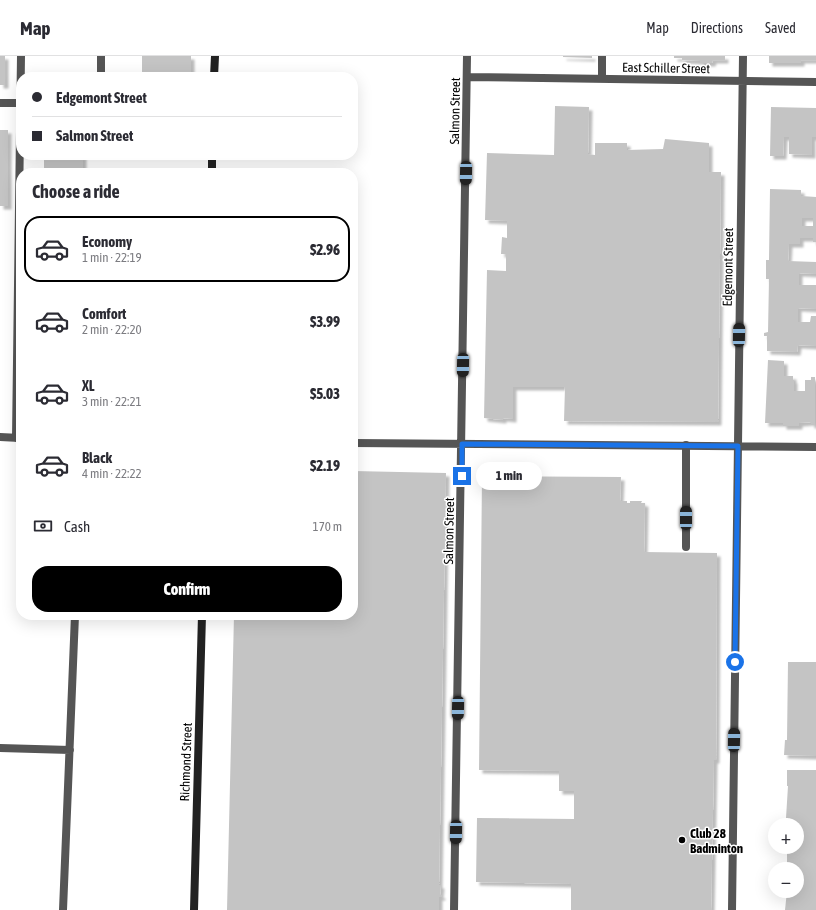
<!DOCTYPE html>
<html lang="en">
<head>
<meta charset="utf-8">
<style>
  body { margin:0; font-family:"Asap Condensed",sans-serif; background:#f2f2f3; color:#2b2b33; height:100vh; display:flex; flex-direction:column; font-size:15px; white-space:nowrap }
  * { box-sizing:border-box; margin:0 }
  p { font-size:13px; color:#7c7c81 }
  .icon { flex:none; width:22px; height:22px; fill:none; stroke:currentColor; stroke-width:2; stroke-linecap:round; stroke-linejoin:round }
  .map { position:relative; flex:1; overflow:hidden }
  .sheet { position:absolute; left:16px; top:112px; width:342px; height:452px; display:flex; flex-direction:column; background:#fff; border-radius:16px; box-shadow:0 4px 16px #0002 }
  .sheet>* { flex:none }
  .guide { position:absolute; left:16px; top:16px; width:342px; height:88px; border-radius:16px; box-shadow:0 4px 16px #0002; display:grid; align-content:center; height:88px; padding:0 16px; background:#fff }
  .buttons { position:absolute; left:768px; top:762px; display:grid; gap:8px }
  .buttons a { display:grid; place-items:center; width:36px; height:36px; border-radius:50%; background:#fff; box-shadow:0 4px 16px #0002; font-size:20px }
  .end { position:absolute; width:18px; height:18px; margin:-9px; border:5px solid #1a73e8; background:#fff; box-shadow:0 0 0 2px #fff }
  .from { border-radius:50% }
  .bubble { position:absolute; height:28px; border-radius:14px; background:#fff; box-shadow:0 4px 16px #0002; font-size:13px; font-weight:800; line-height:28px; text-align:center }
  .car { position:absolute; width:12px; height:24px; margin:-12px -6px; border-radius:5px; box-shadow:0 0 3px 1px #0007; background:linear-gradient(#222 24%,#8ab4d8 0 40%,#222 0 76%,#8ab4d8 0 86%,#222 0) }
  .guide b { display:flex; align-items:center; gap:14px; height:38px; font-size:15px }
  .guide b+b { border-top:1px solid #e1e1e2 }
  .guide i { width:10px; height:10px; background:#2b2b33 }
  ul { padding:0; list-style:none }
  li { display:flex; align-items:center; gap:12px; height:66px; margin:0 8px 6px; padding:0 8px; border:2px solid transparent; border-radius:16px }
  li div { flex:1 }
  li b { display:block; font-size:15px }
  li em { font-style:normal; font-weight:800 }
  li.active { border-color:#000 }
  li>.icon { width:36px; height:36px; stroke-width:1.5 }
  h2 { padding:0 16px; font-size:18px; line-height:48px }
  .pay { display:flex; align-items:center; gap:10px; height:44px; padding:0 16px; font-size:15px }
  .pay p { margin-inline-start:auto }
  .primary-button { display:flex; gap:8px; margin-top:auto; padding:8px 16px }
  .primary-button a { flex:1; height:46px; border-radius:16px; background:#000; color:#fff; font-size:16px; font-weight:800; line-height:46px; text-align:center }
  header { display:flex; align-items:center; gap:24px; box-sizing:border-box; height:56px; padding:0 20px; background:#fff; border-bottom:1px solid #e1e1e2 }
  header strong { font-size:19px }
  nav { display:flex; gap:22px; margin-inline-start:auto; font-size:14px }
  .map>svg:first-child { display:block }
</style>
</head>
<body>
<header>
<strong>Map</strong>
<nav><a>Map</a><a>Directions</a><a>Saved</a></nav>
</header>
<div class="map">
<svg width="816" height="854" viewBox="0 0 816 854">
  <defs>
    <filter id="shadow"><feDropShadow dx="3.5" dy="3.5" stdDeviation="1" flood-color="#0004"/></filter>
  </defs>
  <rect width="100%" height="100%" fill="#fff"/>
  <path fill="#c4c4c4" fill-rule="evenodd" filter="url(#shadow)" d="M0,0H5V29H0Z
    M142,0H191V21H142Z
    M563,0H592V2L563,1Z
    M674,0H725V4H713L712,7H700V5L682,4V2H674Z
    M769,0H816V4H801V7H769Z
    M555,50L589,51L588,98L595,99V87H627V94L663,93L665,83L709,87V116H721L718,366L564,365L565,331H513V363L503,362V364L484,362L487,214L506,215V198H501L502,181L507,182V165L485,164L487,97L554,99Z
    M771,51L816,52V81H812V99L789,98V81H784L783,100H770Z
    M0,74H8V150H0Z
    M44,99H83V117H44Z
    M770,133L801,134V140L816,141V186H813V182H800V188H789L788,205L816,206V218L799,217V229H816V253L798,252V266H810L811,260H816V290L798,289L797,296L767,295V280H764V277L768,276L769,223H766V204H769ZM802,162H813V170H802Z
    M768,304L784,305V320H793V324H794V335H805V324H811V321H815V369H811V366L799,367V370H783V367H765Z
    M353,415L446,417L439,829H441L440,839H442V841H439V854H227L234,559H353Z
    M482,420L621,421L620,445H627V447H630V445H642L641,447H645L644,496L717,497L716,704H714L711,854H571V828L476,826L477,762L574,763V735H559V715L479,714Z
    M788,606H816V700L784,699L785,684H787Z
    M787,714H816V854H785L787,835H797V813H786V809H787V793H786V791H797V769H788V762H786L788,730H787Z"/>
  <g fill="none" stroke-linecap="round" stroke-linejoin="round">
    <path stroke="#555" stroke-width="8" d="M101,21V0
      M686,389V491
      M0,692L70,694
      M63,854L75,559"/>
    <path stroke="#555" stroke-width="8" d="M467,21L816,26
      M602,23V0
      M0,47H21
      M0,381L20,382
      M16,382L21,0
      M353,387L816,391
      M454,854L467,0
      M732,854L743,0"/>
    <path stroke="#222" stroke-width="8" d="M214,21L215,0
      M212,117V99
      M194,854L202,559"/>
  </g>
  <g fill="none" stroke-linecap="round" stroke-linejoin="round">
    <path stroke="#1a73e8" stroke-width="5" d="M462,420V388L738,390L735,606"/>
  </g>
  <circle fill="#000" stroke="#fff" stroke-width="1.5" cx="682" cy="784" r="4"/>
  <g text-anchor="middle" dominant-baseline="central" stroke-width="3" stroke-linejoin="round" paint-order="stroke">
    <g font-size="13" fill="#000" stroke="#fff">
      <text transform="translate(666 12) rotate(1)">East Schiller Street</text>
      <text transform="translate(455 55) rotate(-89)">Salmon Street</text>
      <text transform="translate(728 211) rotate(-89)">Edgemont Street</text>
      <text transform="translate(449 475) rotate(-89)">Salmon Street</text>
      <text transform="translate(186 706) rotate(-88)">Richmond Street</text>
    </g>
    <g font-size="13" font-weight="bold" fill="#000" stroke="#fff" text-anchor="start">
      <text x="690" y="777">Club 28<tspan x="690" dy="15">Badminton</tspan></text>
    </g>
  </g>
</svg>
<div class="buttons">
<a>+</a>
<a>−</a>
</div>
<i class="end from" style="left:735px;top:606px"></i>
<i class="end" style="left:462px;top:420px"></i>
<div class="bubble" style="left:476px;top:406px;width:66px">1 min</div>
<i class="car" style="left:466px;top:117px;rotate:181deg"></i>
<i class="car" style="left:739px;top:279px;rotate:1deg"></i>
<i class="car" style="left:463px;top:309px;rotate:181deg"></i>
<i class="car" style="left:686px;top:462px;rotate:0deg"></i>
<i class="car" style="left:458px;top:652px;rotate:181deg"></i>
<i class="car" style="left:734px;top:684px;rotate:1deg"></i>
<i class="car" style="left:456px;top:776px;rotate:181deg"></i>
<div class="guide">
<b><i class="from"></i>Edgemont Street</b>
<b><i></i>Salmon Street</b>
</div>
<section class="sheet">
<h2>Choose a ride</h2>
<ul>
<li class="active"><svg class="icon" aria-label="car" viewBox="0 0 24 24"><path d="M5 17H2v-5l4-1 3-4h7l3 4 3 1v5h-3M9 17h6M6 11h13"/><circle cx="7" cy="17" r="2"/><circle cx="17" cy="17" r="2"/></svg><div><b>Economy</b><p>1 min · 22:19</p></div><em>$2.96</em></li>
<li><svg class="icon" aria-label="car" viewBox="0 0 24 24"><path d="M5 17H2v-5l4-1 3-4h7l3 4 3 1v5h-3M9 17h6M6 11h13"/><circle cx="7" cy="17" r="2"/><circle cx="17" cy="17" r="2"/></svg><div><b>Comfort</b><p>2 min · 22:20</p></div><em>$3.99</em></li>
<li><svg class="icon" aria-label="car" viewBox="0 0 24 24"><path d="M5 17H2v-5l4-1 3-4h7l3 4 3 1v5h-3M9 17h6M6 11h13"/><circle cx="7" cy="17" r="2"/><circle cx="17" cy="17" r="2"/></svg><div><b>XL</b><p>3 min · 22:21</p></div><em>$5.03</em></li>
<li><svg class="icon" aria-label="car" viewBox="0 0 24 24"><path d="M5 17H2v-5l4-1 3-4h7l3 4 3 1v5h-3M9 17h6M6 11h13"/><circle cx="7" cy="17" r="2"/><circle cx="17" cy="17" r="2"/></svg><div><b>Black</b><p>4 min · 22:22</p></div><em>$2.19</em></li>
</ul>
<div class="pay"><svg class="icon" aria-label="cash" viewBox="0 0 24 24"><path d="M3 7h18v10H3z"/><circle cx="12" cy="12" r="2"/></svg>Cash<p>170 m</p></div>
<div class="primary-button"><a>Confirm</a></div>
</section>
</div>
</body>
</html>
